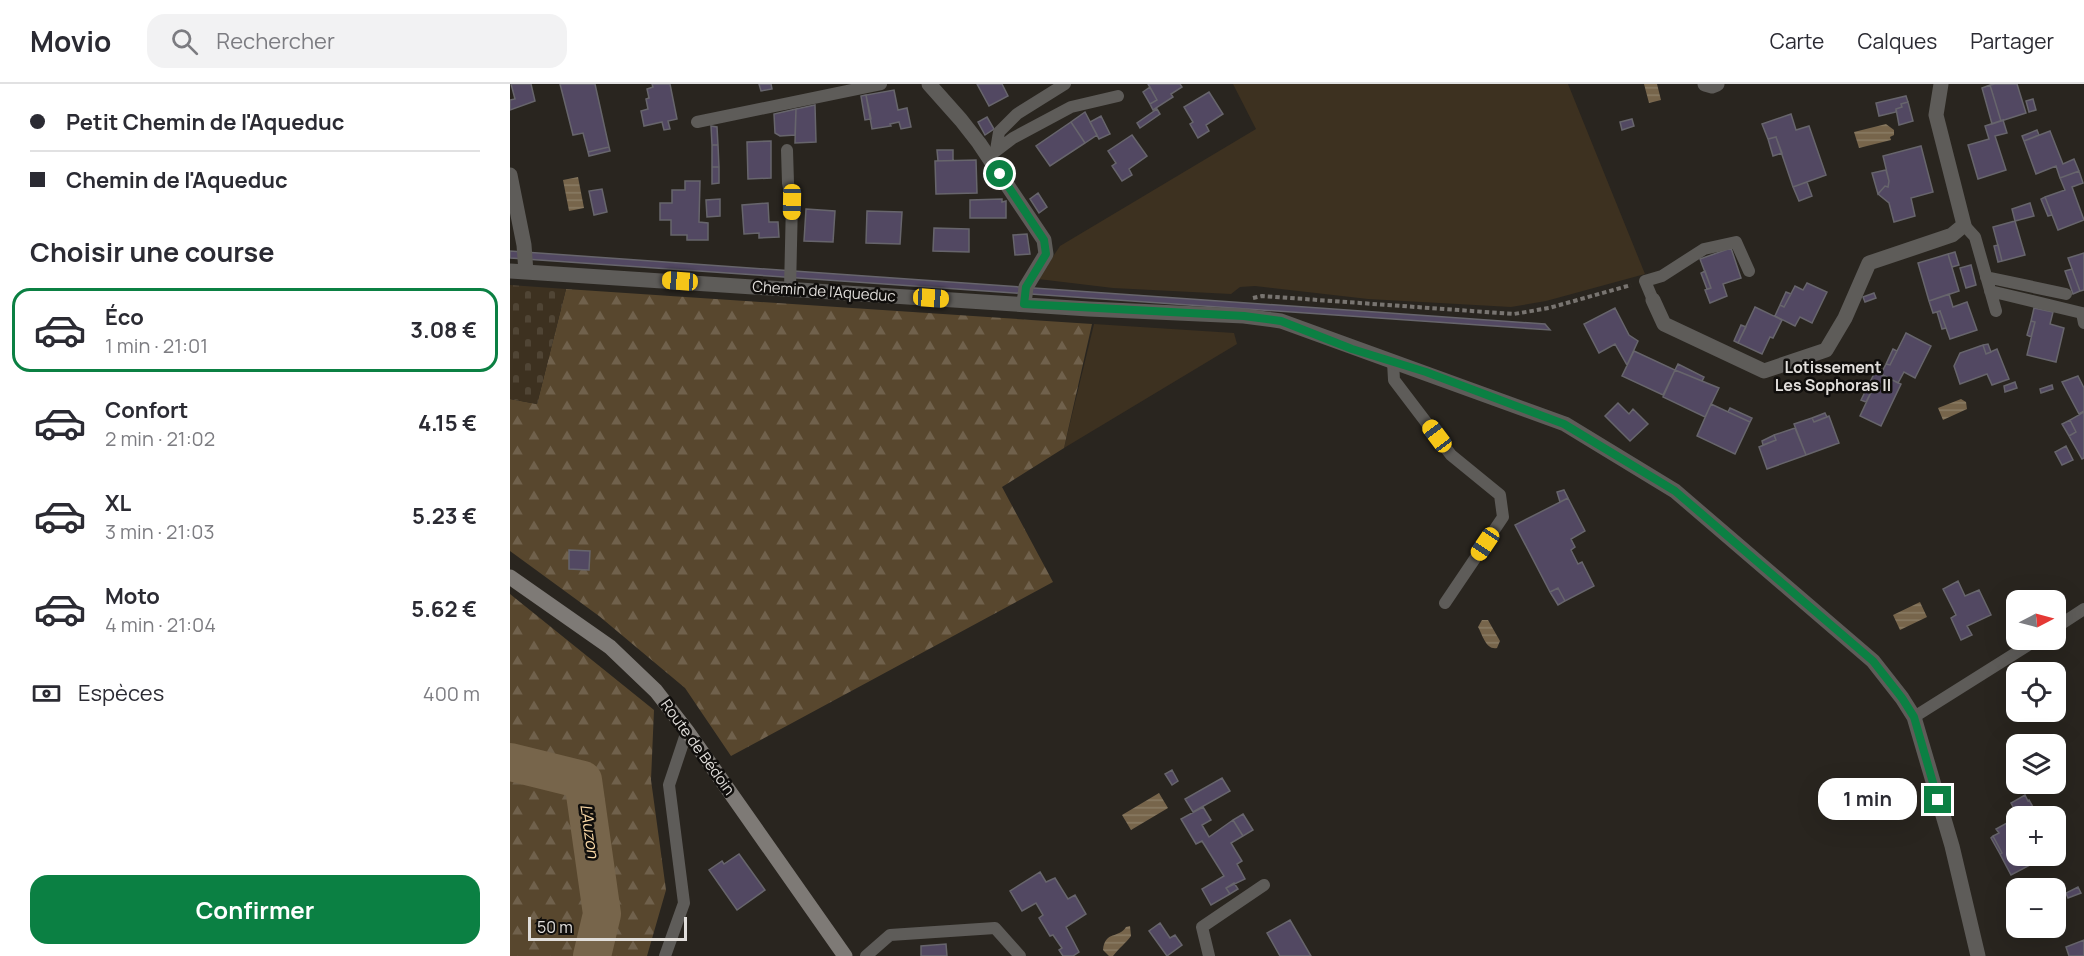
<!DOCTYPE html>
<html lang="fr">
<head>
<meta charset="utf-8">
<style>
  body { margin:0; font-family:Manrope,sans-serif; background:#f2f2f3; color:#2b2b33; height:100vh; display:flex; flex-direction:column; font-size:22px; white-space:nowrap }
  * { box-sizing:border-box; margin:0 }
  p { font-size:20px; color:#7c7c81 }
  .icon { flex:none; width:33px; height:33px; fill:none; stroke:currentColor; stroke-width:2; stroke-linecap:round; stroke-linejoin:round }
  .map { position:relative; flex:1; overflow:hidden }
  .panel { display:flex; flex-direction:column; background:#fff; width:510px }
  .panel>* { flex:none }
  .top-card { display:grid; align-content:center; height:132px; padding:0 30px; background:#fff }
  .needle { width:39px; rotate:84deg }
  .fabs { position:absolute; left:1496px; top:506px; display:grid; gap:12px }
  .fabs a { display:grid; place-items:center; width:60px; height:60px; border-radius:12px; background:#fff; box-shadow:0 6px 24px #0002; font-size:30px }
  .scale { position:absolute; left:18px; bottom:15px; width:159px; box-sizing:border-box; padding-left:6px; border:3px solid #e1dedb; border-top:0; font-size:16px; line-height:21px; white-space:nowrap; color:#e1dedb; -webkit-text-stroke:4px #100e0c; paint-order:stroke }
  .end { position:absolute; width:27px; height:27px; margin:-14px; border:8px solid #0b8043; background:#fff; box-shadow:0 0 0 3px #fff }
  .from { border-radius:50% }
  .bubble { position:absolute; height:42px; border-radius:18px; background:#fff; box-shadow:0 6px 24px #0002; font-size:20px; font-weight:700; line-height:42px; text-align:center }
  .car { position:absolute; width:18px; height:36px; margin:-18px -9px; border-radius:8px; box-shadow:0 0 4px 2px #0007; background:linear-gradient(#f5c518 24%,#345 0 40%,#f5c518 0 76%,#345 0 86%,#f5c518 0) }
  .top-card b { display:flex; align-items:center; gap:21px; height:57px; font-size:22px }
  .top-card b+b { border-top:2px solid #e1e1e2 }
  .top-card i { width:15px; height:15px; background:#2b2b33 }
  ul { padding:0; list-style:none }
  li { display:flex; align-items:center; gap:18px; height:84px; margin:0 12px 9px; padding:0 18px; border:3px solid transparent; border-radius:18px }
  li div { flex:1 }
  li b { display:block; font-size:22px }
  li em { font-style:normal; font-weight:700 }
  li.selected { border-color:#0b8043 }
  li>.icon { width:54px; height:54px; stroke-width:1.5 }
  h2 { padding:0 30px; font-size:27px; line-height:72px }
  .pay { display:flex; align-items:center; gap:15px; height:66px; padding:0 30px; font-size:22px }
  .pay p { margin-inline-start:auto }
  .cta { display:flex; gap:12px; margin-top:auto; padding:12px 30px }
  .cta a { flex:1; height:69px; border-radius:18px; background:#0b8043; color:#fff; font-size:24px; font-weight:700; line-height:69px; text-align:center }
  header { display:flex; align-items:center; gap:36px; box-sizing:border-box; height:84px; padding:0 30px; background:#fff; border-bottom:2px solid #e1e1e2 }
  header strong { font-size:28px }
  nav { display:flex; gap:33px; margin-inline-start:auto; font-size:21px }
  .search { width:420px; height:54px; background:#f2f2f3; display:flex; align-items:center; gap:15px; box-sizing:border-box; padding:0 21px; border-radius:18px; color:#7c7c81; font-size:22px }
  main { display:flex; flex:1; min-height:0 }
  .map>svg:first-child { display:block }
</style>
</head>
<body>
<header>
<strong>Movio</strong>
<div class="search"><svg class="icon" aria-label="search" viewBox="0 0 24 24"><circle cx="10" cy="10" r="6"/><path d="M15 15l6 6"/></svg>Rechercher</div>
<nav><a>Carte</a><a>Calques</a><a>Partager</a></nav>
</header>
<main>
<section class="panel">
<div class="top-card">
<b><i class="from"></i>Petit Chemin de l'Aqueduc</b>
<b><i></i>Chemin de l'Aqueduc</b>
</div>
<h2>Choisir une course</h2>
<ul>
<li class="selected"><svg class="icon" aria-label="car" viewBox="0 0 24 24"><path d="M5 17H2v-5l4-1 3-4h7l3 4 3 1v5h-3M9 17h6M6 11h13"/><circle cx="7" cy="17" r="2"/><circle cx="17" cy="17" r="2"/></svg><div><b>Éco</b><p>1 min · 21:01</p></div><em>3.08 €</em></li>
<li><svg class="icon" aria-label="car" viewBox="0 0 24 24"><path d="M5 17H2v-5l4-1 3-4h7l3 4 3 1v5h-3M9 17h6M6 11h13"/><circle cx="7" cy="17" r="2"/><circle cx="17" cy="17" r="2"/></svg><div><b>Confort</b><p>2 min · 21:02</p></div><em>4.15 €</em></li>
<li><svg class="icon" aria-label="car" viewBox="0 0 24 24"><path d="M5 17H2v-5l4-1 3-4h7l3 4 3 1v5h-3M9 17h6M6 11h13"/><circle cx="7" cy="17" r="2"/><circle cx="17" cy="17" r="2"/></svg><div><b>XL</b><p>3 min · 21:03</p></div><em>5.23 €</em></li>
<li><svg class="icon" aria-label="car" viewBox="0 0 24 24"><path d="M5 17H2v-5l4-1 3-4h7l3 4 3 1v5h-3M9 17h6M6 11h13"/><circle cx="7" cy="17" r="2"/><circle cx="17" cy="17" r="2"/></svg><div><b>Moto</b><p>4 min · 21:04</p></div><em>5.62 €</em></li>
</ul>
<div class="pay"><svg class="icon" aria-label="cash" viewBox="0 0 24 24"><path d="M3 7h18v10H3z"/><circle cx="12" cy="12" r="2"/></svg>Espèces<p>400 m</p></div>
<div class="cta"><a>Confirmer</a></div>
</section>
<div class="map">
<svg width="1574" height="872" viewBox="0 0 1574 872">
  <defs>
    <pattern id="forest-firs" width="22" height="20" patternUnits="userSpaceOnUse" patternTransform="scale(1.5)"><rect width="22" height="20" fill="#58472e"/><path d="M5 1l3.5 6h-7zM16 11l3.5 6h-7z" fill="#70614c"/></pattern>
    <pattern id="cemetery-stones" width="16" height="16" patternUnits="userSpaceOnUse" patternTransform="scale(1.5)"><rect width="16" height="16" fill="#3d3120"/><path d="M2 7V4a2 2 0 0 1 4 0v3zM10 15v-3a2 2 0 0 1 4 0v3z" fill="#504535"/></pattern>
    <pattern id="water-rules" width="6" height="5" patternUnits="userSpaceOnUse" patternTransform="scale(1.5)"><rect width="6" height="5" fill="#77654b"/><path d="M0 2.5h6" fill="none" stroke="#8a7b64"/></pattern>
  </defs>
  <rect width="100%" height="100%" fill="#29251f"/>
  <path fill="#3d3120" d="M723,0H1058L1135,190L1036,217L1001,223L858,215L745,202L730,203L721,210L603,204L528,195L550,162L746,45Z
    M584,240L724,249L727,260L554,364Z"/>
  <path fill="url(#forest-firs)" d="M56,205L582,240L554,364L492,403L543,498L221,672L175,604L89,532L0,467V315L27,320Z
    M0,510L144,626L141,696L156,806L137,872H0Z"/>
  <path fill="url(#cemetery-stones)" d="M0,201L56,205L27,320L0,315Z"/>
  <path fill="url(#water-rules)" d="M1134,0H1147L1151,16L1139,19Z
    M1376,40L1384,46V51L1380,53L1381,56L1349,64L1344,48Z
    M68,93L74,124L59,127L53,96Z
    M1451,315L1456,318L1457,325L1433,336L1428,324Z
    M1410,518L1417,533L1390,546L1383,531Z
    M972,536H978L990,557L987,564C976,566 973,552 968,543Z
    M649,709L658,724L621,746L612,731Z
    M620,842L621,852C616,859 609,864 603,872H599L593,866C595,846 609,855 616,843Z"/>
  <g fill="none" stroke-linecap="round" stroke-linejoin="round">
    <path stroke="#77654b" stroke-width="38" d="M0,678L73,696L92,830L82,872"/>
  </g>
  <path fill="#524862" stroke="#67656c" stroke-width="1.5" d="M1,0H21L25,17L0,26V16L5,15Z
    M50,0H85L99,63L78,68L73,49L63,51Z
    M142,0H160L167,35L158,37L160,45L154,46L152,38L134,42L131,27L138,25L136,15L139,14L137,5L143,3Z
    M249,0H261L262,5L251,7Z
    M467,0H492L498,12L479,22Z
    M638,0H670L672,3L661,10L663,13L643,26L640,20L647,16Z
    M1485,0H1507L1516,29L1491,37L1480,1Z
    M1480,1L1491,37L1482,40L1472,4Z
    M640,3L647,16L640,20L633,8Z
    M384,6L388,26L397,24L401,43L391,45L389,38L380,40L381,42L362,45L356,11Z
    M699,8L713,30L696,41L699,47L688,54L680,40L683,38L674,23Z
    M356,11L361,35L355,36L351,12Z
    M1396,12L1398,18L1391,20L1392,23L1386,25V28L1369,32L1366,19Z
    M1523,15L1526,26L1519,28L1516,17Z
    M1398,18L1403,37L1389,41L1386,25L1392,23L1391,20Z
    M305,21L306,58L285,59L286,25Z
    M286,25L285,51L270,52L265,49L264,30Z
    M647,25L650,30L630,44L627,39Z
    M575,28L587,51L575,59L561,38Z
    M1281,30L1286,46L1299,42L1316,91L1283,103L1266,53L1258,55L1252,40Z
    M591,32L600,50L589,55L580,38Z
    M477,33L484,45L475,51L468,38Z
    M1122,35L1124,42L1112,46L1110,38Z
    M1493,36L1497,49L1485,52L1496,86L1468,95L1458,61L1479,55L1475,42Z
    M561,38L575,59L540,82L526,62Z
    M201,42L207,43L208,61H202Z
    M1527,46L1529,51L1514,57L1512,52Z
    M1540,47L1553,80L1564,75L1569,87L1550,94L1546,82L1526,90L1514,57Z
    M622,51L637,72L619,85L622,91L612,97L602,82L606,79L598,67Z
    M1266,53L1272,69L1263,72L1258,55Z
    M261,57V94L238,95L237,58Z
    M202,61H208L209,83H202Z
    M1411,62L1423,108L1401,114L1405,132L1384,138L1379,119L1368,110L1375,102L1378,103L1379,97L1373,72Z
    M99,63L100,67L79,72L78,68Z
    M427,66H443V77H428Z
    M466,76L467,109L426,110L425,77Z
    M202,83H209V99L202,100Z
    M1376,86L1379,97L1378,103L1375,102L1368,110L1362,89Z
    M1569,87L1573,99L1562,103L1574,136L1548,146L1535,113L1555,106L1550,94Z
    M175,97H190L189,138L198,139V156H177V151H161V136H150V119H162V106H175Z
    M1297,98L1302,112L1289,117L1283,103Z
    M92,105L97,128L84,131L79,107Z
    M528,109L537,123L529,129L520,115Z
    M1535,113L1542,131L1538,132L1531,115Z
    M210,115V132L197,133L196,116Z
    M492,115V118L496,117V134H460V116Z
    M258,119L259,138H268L269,153L249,154V149L234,150L232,121Z
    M1520,119L1524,132L1505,137L1502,125Z
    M296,125L325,127L323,158L294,157Z
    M357,127L392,128L390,160L356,159Z
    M1505,137L1515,171L1492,177L1483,143Z
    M424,144L459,145V168L423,167Z
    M517,150L520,170L505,171L503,151Z
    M1488,161L1492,177L1488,178L1484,162Z
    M1221,164L1231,194L1213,200L1217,212L1200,219L1195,206L1201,204L1190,175Z
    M0,167L1035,240L1040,246L0,174Z
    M1445,168L1449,181L1442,183L1438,170Z
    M1574,169V206L1570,207L1558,174Z
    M1438,170L1449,207L1419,217L1408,179Z
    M1461,181L1466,201L1456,204L1450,184Z
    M1562,185L1570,207L1563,210L1555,187Z
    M1195,187L1201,204L1197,205L1191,189Z
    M1297,199L1317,208L1302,239L1290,233L1285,242L1265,232L1270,221L1274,223L1285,202L1293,206Z
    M1276,208L1281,210L1274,223L1270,221Z
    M1364,209L1366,214L1355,218L1353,213Z
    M1439,210L1443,223L1457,218L1467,246L1440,255L1430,227L1423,229L1419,217Z
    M1245,223L1272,236L1263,254L1260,253L1252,270L1228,259Z
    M1105,224L1119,251L1128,257L1117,281L1105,260L1089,269L1074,240Z
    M1524,224L1543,228L1540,240L1554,244L1546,278L1517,271L1525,238L1521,237Z
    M1430,227L1436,244L1432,245L1427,228Z
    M1521,237L1525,238L1521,253L1517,251Z
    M1231,241L1236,243L1228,259L1224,257Z
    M1396,249L1421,262L1405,294L1394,288L1388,299L1371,290L1376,280L1380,281Z
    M1478,260L1481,268L1476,270L1473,261Z
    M1473,261L1476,270L1487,265L1499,295L1482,301L1477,290L1450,300L1444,282L1450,269Z
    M1383,265L1387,267L1380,281L1376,280Z
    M1124,267L1165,286L1153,311L1112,292Z
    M1168,280L1194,293L1192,297L1165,286Z
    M1165,286L1209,304L1195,333L1153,313Z
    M1365,288L1391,300L1371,342L1350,332L1364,302L1359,300Z
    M1568,292L1574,304V327L1569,330L1552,298Z
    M1505,298L1507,304L1495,308L1494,302Z
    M1359,300L1364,302L1356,318L1351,316Z
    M1542,301L1543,305L1531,309L1530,305Z
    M1108,319L1119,330L1123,325L1138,340L1120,357L1095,332Z
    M1201,320L1240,338L1225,370L1187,352Z
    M1220,324L1242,334L1240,338L1218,328Z
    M1574,328V374L1572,375L1559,352L1566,348L1560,336Z
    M1315,329L1317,333L1304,338L1302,334Z
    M1319,332L1329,359L1296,371L1284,340L1302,334L1304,338Z
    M1560,336L1566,348L1559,352L1552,340Z
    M1285,344L1296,371L1257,385L1249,363L1266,356L1264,351Z
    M1264,351L1266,356L1253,361L1252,357Z
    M1556,362L1563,376L1552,381L1545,368Z
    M1054,406L1058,414L1050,418L1047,408Z
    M1058,414L1075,447L1061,455L1065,463L1061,466L1068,480L1072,478L1084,502L1055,517L1048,504L1040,508L1005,441Z
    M59,466L80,467L79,486L59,485Z
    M1448,497L1455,512L1469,506L1481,531L1457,542L1462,551L1451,556L1441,534L1446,531L1433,505Z
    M1048,504L1055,517L1048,521L1040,508Z
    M662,686L668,697L662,701L655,690Z
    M712,694L720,707L683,728L675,715Z
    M1515,711L1518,717L1519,716L1528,732H1508L1501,719Z
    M693,723L701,736L692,741L699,753L723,736L733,752L721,759L732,777L727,780L735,795L716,804L720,810L701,821L692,805L714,792L692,757L686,760L671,735Z
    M733,730L743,746L733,752L723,736Z
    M1506,734V771H1519L1524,779L1501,791L1490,770L1492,769L1483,752L1489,749L1486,745Z
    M1483,752L1492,769L1490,770L1481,754Z
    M229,770L255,806L227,826L199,786L212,777L214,780Z
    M530,788L536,798L545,794L558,815L565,811L576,830L556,843L569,868L563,872H553L549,866L552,864L543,851L540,852L529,834L533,831L526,819L512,827L500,807Z
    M724,799L728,805L720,810L716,804Z
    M1568,803L1571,809L1558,814L1556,809Z
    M780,836L801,872H770L757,849Z
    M650,839L660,854L665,851L672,861L657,872L639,847Z
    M1574,856V872H1559L1556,863Z
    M436,860L437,872H411V862Z"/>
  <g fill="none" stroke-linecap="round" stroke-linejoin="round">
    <path stroke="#787470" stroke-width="4" stroke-dasharray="4.5 3" stroke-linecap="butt" d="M743,214L752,212L1004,230L1039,224L1121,201"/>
    <path stroke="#5e5c59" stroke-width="12" d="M187,38L371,0
      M277,66L278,99L282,118L280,205
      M486,66L489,48L507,30L555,0
      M478,73L503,54L561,23L608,12
      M1454,141L1465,153L1486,227
      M1476,193L1556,210
      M1480,207L1572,229L1574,239
      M1143,216L1135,197L1152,192L1194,165L1226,158L1239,187
      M883,278L884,296L941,371L990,411L993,433L935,519
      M1545,544L1574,525
      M1404,633L1528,555
      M155,872L174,819L159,701L177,647
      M356,872L380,851L485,844L510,872
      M699,872L692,843L754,801"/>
    <path stroke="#5e5c59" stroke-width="15" d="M419,0L451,36L469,59L534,156L536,170L516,203L514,220
      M1195,0L1202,2L1207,0
      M0,91L14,161L16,188
      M0,187L579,225L734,232L771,237L1055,340L1165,407L1363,577L1392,614L1404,633L1442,762L1468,872
      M1143,216L1154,240L1254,287L1316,266L1335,234L1359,179L1442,151L1454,141L1426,31L1431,0"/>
    <path stroke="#7e7a76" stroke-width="15" d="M0,493L100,563L146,607L177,647L335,872"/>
  </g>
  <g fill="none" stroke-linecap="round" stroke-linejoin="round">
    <path stroke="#0b8043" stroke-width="8" d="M490,90L534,156L536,170L516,203L514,220L734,232L771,237L842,265L916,288L1054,340L1165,407L1363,577L1392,614L1404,633L1428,716"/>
  </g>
  <g text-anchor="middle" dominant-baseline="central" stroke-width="5" stroke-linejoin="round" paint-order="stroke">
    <g font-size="15" fill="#e1dedb" stroke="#100e0c">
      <text transform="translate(314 207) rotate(4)">Chemin de l'Aqueduc</text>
      <text transform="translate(188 663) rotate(54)">Route de Bédoin</text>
    </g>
    <g font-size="16" font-weight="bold" fill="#e1dedb" stroke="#100e0c">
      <text x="1323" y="283">Lotissement<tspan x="1323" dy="18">Les Sophoras II</tspan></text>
    </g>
    <g font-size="16" font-style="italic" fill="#fad8a6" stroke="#100e0c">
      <text transform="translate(80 747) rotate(82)">L'Auzon</text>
    </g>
  </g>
</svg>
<div class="fabs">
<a><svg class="needle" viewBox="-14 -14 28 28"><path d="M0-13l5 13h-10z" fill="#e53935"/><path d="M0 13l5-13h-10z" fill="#7c7c81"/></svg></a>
<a><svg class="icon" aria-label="locate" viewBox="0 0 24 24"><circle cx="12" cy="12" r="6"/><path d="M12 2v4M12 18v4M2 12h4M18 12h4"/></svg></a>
<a><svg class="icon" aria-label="layers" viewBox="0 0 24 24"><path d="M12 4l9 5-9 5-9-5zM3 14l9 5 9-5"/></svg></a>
<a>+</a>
<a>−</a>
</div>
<div class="scale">50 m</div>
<i class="end from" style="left:490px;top:90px"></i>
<i class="end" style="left:1428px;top:716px"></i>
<div class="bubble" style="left:1308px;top:694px;width:99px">1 min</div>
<i class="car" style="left:282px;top:118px;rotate:181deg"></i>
<i class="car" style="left:170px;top:197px;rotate:274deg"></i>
<i class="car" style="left:421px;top:214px;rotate:94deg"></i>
<i class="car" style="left:927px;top:352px;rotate:323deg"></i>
<i class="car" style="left:975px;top:460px;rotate:214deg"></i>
</div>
</main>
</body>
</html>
